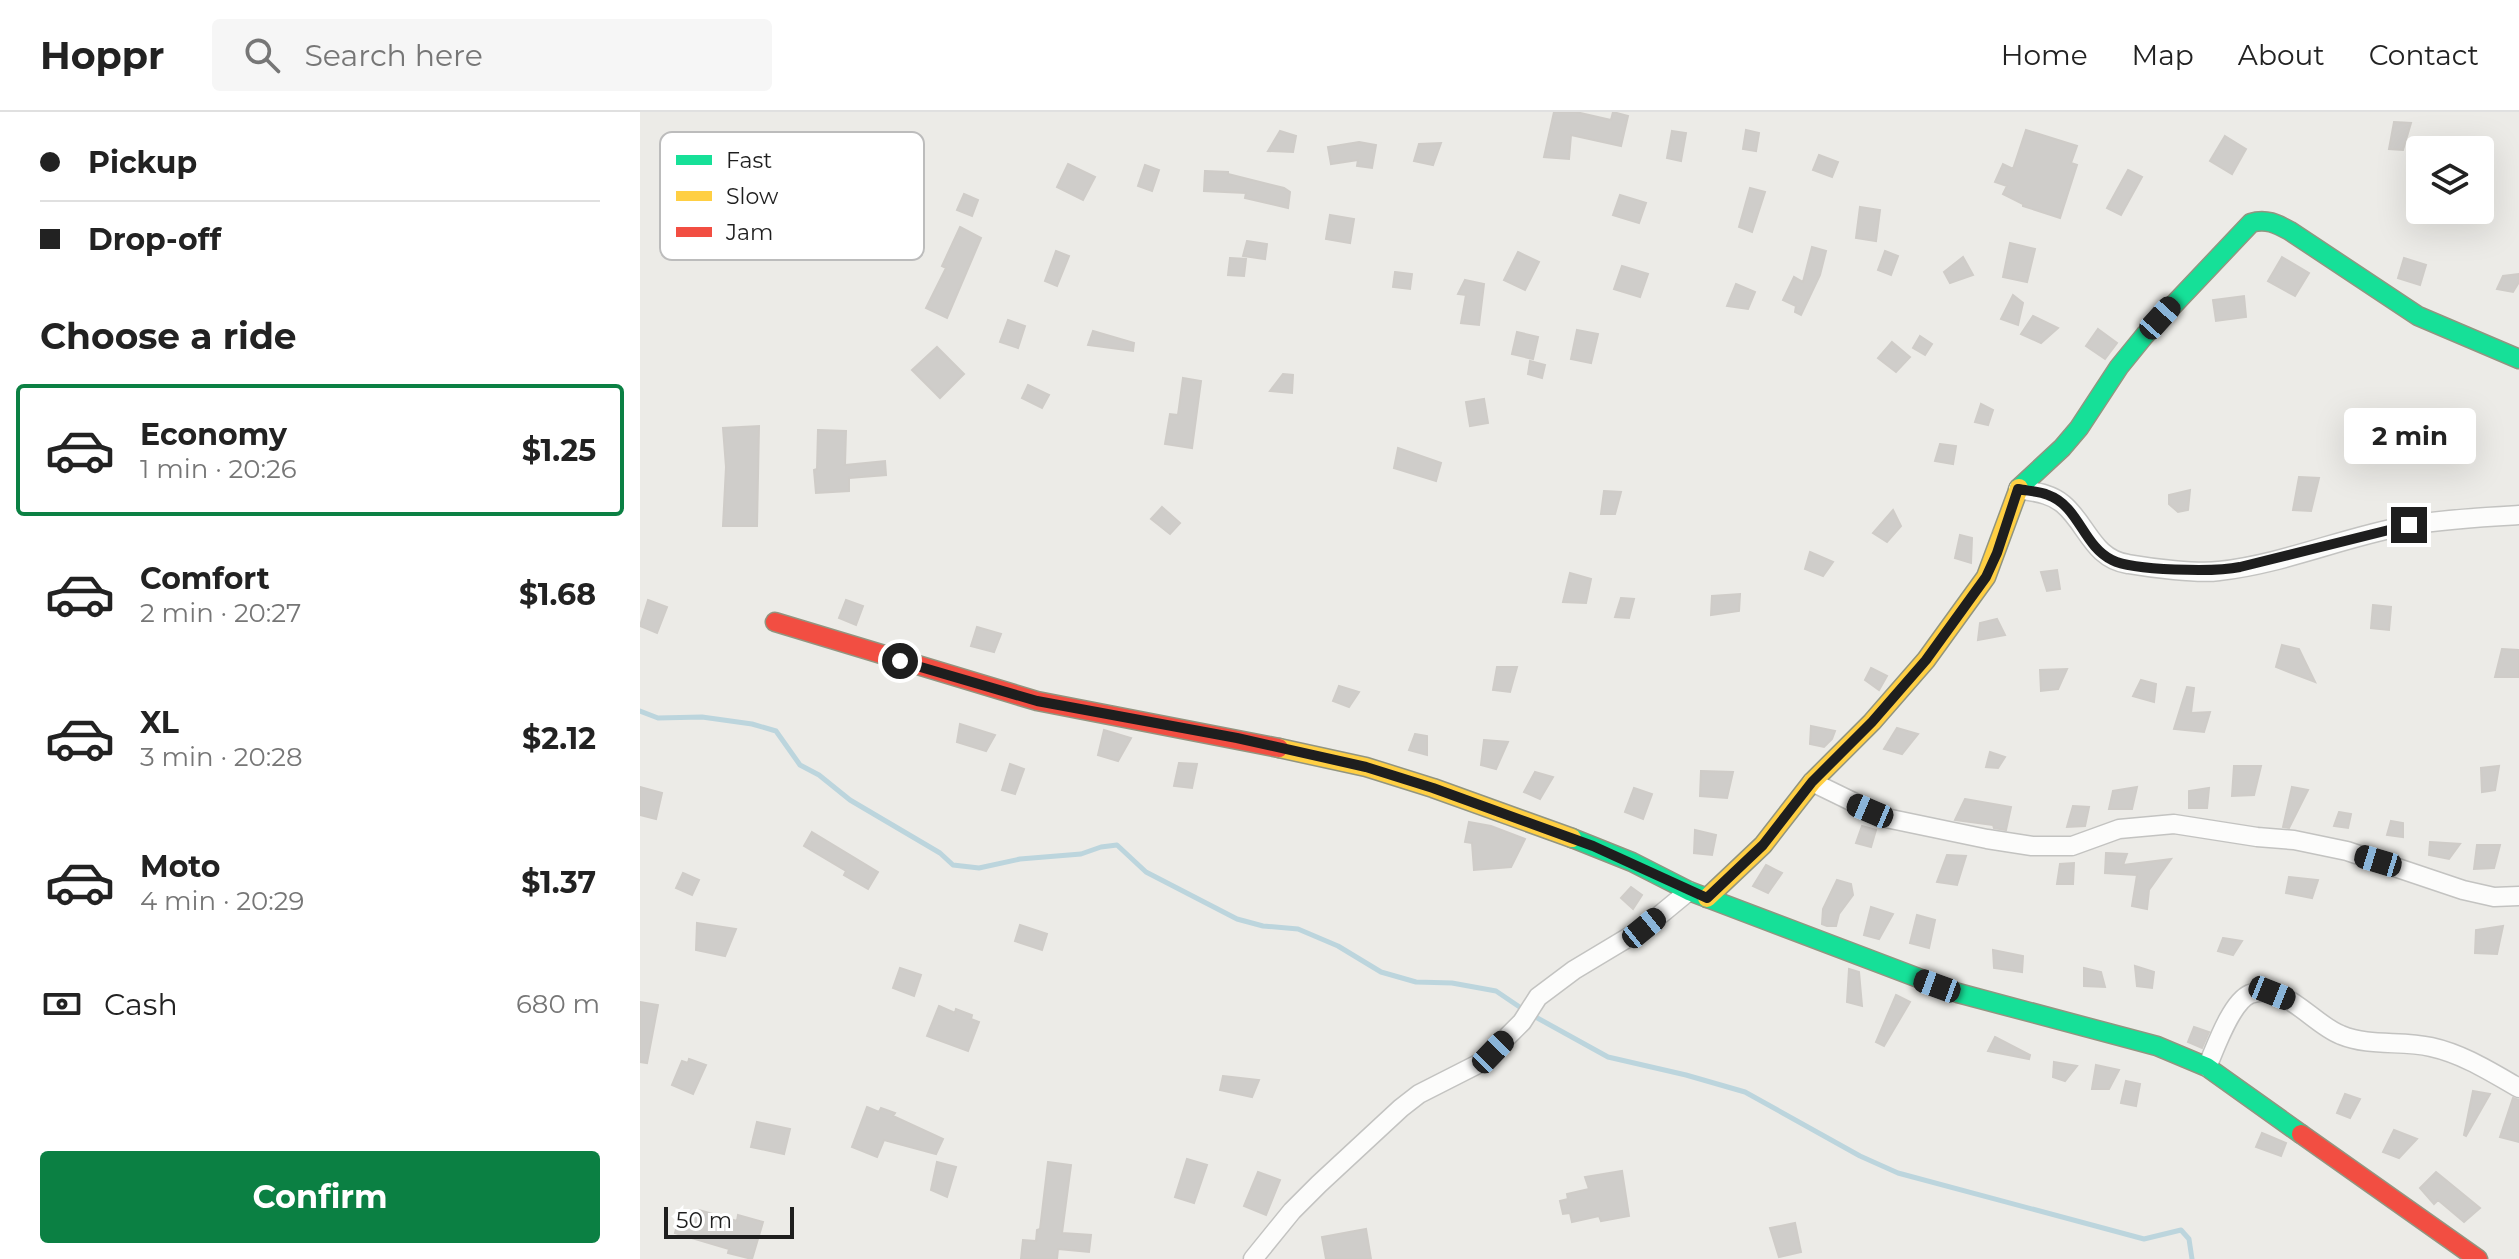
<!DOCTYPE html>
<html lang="en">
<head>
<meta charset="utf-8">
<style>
  body { margin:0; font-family:Montserrat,sans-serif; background:#f6f6f6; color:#222; height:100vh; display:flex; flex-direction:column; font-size:30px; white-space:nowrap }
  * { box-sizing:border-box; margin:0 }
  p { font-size:26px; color:#767676 }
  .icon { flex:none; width:44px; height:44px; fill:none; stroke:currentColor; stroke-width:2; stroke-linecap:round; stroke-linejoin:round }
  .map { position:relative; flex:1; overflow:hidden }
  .sheet { display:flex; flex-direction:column; background:#fff; width:640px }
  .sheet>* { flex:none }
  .guide { display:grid; align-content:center; height:176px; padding:0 40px; background:#fff }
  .fabs { position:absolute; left:1766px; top:24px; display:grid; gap:16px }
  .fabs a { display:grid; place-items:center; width:88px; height:88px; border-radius:8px; background:#fff; box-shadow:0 8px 32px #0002; font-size:40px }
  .scale { position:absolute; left:24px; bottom:20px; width:130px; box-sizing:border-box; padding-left:8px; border:4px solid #1e1e1e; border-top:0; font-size:22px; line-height:28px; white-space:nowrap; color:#1e1e1e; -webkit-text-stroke:6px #fff; paint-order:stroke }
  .end { position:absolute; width:36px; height:36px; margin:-18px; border:10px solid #1e1e1e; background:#fff; box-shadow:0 0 0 4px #fff }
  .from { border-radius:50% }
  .bubble { position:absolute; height:56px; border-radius:8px; background:#fff; box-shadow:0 8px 32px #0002; font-size:26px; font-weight:700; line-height:56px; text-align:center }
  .car { position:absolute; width:24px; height:48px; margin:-24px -12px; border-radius:10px; box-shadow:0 0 6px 2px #0007; background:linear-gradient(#222 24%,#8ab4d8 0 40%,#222 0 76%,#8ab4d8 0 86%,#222 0) }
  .guide b { display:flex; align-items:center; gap:28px; height:76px; font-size:30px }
  .guide b+b { border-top:2px solid #e0e0e0 }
  .guide i { width:20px; height:20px; background:#222 }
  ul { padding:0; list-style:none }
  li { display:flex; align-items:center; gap:24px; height:132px; margin:0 16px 12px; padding:0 24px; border:4px solid transparent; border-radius:8px }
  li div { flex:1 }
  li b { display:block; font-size:30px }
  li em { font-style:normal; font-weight:700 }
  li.active { border-color:#0b8043 }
  li>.icon { width:72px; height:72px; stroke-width:1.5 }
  h2 { padding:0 40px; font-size:36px; line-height:96px }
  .pay { display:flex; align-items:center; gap:20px; height:88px; padding:0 40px; font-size:30px }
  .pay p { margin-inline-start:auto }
  .primary-button { display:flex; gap:16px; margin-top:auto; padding:16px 40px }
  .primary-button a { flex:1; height:92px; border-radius:8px; background:#0b8043; color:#fff; font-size:32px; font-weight:700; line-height:92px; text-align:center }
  header { display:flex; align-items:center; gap:48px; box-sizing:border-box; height:112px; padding:0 40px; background:#fff; border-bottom:2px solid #e0e0e0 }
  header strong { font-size:38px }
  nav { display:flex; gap:44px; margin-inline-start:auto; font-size:28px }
  .search { width:560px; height:72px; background:#f6f6f6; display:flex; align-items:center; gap:20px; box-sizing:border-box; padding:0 28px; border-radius:8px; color:#767676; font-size:30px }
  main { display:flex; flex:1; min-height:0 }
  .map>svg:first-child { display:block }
</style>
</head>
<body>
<header>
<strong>Hoppr</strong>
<div class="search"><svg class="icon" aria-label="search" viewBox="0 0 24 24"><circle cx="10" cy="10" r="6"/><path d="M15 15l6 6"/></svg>Search here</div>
<nav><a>Home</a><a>Map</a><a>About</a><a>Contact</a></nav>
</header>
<main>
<section class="sheet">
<div class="guide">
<b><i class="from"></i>Pickup</b>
<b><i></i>Drop-off</b>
</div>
<h2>Choose a ride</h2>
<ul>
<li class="active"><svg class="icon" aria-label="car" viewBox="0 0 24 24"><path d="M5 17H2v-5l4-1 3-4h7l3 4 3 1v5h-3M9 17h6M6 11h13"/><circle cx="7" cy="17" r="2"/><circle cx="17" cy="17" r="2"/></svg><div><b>Economy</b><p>1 min · 20:26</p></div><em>$1.25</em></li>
<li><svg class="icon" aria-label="car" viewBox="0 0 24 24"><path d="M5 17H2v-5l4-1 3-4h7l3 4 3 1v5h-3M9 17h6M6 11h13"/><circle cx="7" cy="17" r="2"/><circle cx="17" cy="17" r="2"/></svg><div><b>Comfort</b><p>2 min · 20:27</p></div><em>$1.68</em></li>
<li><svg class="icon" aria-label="car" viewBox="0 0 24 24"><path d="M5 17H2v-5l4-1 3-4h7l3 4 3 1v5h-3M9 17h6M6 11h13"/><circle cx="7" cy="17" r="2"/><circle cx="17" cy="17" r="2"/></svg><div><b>XL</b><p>3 min · 20:28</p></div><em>$2.12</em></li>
<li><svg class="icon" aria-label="car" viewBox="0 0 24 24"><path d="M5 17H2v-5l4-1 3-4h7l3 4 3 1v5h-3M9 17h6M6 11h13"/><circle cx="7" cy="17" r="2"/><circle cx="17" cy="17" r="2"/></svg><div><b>Moto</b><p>4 min · 20:29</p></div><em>$1.37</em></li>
</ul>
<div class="pay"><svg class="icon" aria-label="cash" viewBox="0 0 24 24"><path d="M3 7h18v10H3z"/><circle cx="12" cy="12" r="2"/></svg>Cash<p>680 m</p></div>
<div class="primary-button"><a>Confirm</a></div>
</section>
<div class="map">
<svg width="1879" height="1147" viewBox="0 0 1879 1147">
  <rect width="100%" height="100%" fill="#ecebe7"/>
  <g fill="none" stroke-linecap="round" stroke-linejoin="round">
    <path stroke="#bcd5dd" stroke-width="5" d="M0,599L18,606L62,605L112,612L136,619L160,653L179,663L210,688L300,741L313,753L339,756L380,747L441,742L461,735L477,733L506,760L597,807L623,814L658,817L698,834L741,860L776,870L812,871L856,879L884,898
      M892,903L968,945L1046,963L1105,980L1220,1044L1258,1061L1504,1127L1541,1118L1549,1127L1552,1147"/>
  </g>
  <path fill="#cfcdca" stroke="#cfccc8" stroke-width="2" d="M914,0H936L971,8L973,0L988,4L981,34L931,23L929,47L904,45Z
    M1754,10L1771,11L1763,38L1749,37Z
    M1106,18L1119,21L1116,39L1103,37Z
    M1386,18L1437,34L1431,51L1437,53L1420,106L1383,94V92L1363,82L1367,74L1355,70L1363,52L1373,57Z
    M640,19L656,24L653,40L628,39Z
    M1032,19L1046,21L1041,49L1027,46Z
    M1585,24L1606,37L1592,62L1570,49Z
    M719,30L736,33L732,56L717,54L718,48L691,52L688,35Z
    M801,31L793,53L774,49L779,32Z
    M1179,43L1198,50L1192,65L1173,58Z
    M428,52L455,65L443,88L417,75Z
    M505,53L519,58L512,79L498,74Z
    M1488,58L1502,65L1481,103L1467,96Z
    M565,59L588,60V62L644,76L650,80L648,96L605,86L606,81L564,79Z
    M1110,76L1125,80L1112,120L1099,115Z
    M324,82L338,88L332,104L317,98Z
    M980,83L1006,91L999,111L973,103Z
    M1220,95L1240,98L1236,129L1216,126Z
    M690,103L714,107L710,131L686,127Z
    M320,115L341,126L307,206L286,196L306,156L302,154Z
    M607,129L627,132L625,147L603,144Z
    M1370,131L1395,137L1387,170L1363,165Z
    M1172,135L1186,139L1180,163L1161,203L1155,200L1156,194L1143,188L1154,165L1163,170Z
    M416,139L429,144L417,174L405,169Z
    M1245,139L1258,144L1251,163L1238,158Z
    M878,140L899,150L885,178L864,168Z
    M1323,145L1333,163L1310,171L1304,160Z
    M1642,145L1669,161L1655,184L1628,169Z
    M590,146L606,147L604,164L588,163Z
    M1764,146L1786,153L1780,173L1758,166Z
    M982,154L1008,162L1000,185L974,177Z
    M755,160L772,162L770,177L753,175Z
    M1879,162V170L1873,180L1857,177L1863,164Z
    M825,168L844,172L839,213L821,211L826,183L818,182Z
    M1096,172L1115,180L1108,197L1087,194Z
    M1373,183L1383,191L1378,213L1361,207Z
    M1604,184L1606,205L1576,209L1573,188Z
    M1393,204L1418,216L1401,231L1381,222Z
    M368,208L385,214L378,236L360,230Z
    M1458,217L1477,231L1465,247L1446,234Z
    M937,218L958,222L951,251L931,247Z
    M453,219L494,231L493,239L448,233Z
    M877,220L898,225L893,247L872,242Z
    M1280,224L1292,232L1285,243L1273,236Z
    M1252,230L1270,245L1256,260L1238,246Z
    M297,235L324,262L300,286L272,258Z
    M890,249L905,253L902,266L888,262Z
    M643,262L653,263L652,281L630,279Z
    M543,266L561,269L552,336L525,332L530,302L538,303Z
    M388,273L409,283L402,296L382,286Z
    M844,287L848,311L830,314L826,290Z
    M1341,292L1353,298L1348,313L1335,310Z
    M119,314L117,414H83L86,355L83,316Z
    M178,318L206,319L205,353L245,349L246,363L209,366V379L176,381L174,358L177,357Z
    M1300,332L1316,334L1313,352L1295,349Z
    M758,336L801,351L796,369L754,356Z
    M1659,365L1679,366L1671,399L1653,398Z
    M1550,378L1548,398L1538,400L1529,392V383Z
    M964,379L981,380L975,402H961Z
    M522,395L540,411L530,422L511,407Z
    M1253,398L1261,414L1247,430L1233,421Z
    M1320,423L1332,426L1331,451L1315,446Z
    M1170,440L1193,450L1183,464L1165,457Z
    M1417,458L1420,477L1407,479L1401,460Z
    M930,461L951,467L946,491L923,490Z
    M1100,482L1099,499L1071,503L1072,484Z
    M981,486L994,487L989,506L975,505Z
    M8,488L27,495L17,521L0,514Z
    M206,488L223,494L216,513L199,506Z
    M1733,493L1751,495L1749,518L1731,516Z
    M1357,507L1365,523L1338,528L1340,511Z
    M337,515L361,522L354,540L331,534Z
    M1642,533L1659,537L1675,570L1636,555Z
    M1862,537L1879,538V565H1855Z
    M857,555H877L870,580L853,578Z
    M1231,556L1247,564L1239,578L1225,568Z
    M1427,557L1418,577L1401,579L1400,558Z
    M1501,568L1516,572L1514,590L1493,584Z
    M699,574L719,580L709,595L693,589Z
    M1547,575L1554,576L1551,601L1570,600L1564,620L1534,617Z
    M320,612L355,623L346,639L317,630Z
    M1171,614L1195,619L1192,627L1184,635L1170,632Z
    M1257,616L1278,622L1262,642L1244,637Z
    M464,618L491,626L478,649L458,643Z
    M775,622L787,624V643L769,638Z
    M844,628L868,630L856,657L841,653Z
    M1350,640L1365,645L1358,656L1346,655Z
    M539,651L557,652L552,676L534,674Z
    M370,652L384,657L375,682L362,678Z
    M1594,654H1621L1614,683L1592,684Z
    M1859,654L1855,678L1842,680L1841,656Z
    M1061,659L1093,660L1087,686L1060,684Z
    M895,660L913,665L900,687L884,680Z
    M0,675L22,681L16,707L0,703Z
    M1497,675L1492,697H1469L1473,679Z
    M1652,675L1668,678L1649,716L1643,715Z
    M994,676L1012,682L1003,707L985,700Z
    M1569,676L1567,696H1549V679Z
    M1325,687L1371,695L1366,718L1354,716L1353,713L1315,708Z
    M1433,694L1449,695L1445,714L1427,715Z
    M1699,700L1711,702L1708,716L1694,714Z
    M1751,709L1763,711V725L1747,723Z
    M829,710L851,714L885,727L871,755L834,758L832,731L825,730Z
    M1222,714L1236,718L1231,735L1216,731Z
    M1055,718L1076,723L1072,743L1054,741Z
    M172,720L238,760L228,777L204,763L206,759L164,734Z
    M1790,730L1820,732L1809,747L1789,743Z
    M1837,733H1860L1854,756L1834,757Z
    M1466,741L1487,742L1483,753L1531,747L1509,778L1507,797L1492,794L1497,763L1465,761Z
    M1307,743L1326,744L1317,773L1297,770Z
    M1434,751L1433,772H1417L1420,752Z
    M1126,753L1142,761L1128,781L1113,774Z
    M43,761L59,768L52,783L36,776Z
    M1649,765L1678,768L1672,786L1646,781Z
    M1197,768L1211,772L1213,783L1199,802L1196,814H1187L1182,812L1183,797Z
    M991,775L1002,783L993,797L981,786Z
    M1231,795L1253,802L1239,827L1224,823Z
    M1277,803L1295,808L1289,836L1270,831Z
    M57,811L96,817L85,844L56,838Z
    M380,813L407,822L402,838L375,829Z
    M1863,814L1857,842L1835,841L1836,818Z
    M1583,826L1602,829L1593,843L1578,839Z
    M1353,838L1383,844L1382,860L1354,856Z
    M1495,854L1514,860L1512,876L1497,874Z
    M260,856L281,863L274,884L253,876Z
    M1444,856L1461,860L1465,875L1444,874Z
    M1209,857L1219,860L1222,894L1207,890Z
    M1256,883L1270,890L1244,934L1236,930Z
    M0,890L18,893L7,951L0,950Z
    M299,894L315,901L316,897L332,903L331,907L339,910L328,939L287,924Z
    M1554,915L1569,920L1562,936L1548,930Z
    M1355,925L1390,943L1389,947L1348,939Z
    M49,947L66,953L53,982L32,973L42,949L48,951Z
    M1414,950L1437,954L1425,969L1413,965Z
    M1456,953L1479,958L1469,977H1452Z
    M583,964L619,968L612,985L580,978Z
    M1486,969L1500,972L1496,994L1481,991Z
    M1833,979L1850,982L1826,1024L1824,1023Z
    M1705,982L1720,987L1710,1006L1697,1001Z
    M1873,986L1879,988V1030L1860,1025Z
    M227,995L239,1000L241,996L255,1001L253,1004L303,1027L296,1042L244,1028L237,1045L212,1035Z
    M117,1010L150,1017L144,1042L111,1035Z
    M1754,1018L1777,1027L1759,1046L1743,1040Z
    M1622,1021L1646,1031L1641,1044L1616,1035Z
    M547,1047L567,1053L554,1091L535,1085Z
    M297,1050L316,1055L307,1085L291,1078Z
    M408,1050L431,1053L422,1121L451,1123L449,1140L418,1137L417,1147H381L383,1128L396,1129L397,1118L400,1117Z
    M982,1059L989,1104L961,1109L959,1104L932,1110L930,1101L923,1102L920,1089L928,1087L927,1082L949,1077L945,1065Z
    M618,1060L640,1068L626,1103L604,1094Z
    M1796,1060L1840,1096L1824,1110L1798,1088L1794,1092L1780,1076Z
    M41,1098L58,1102L59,1098L97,1109L98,1103L123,1110L112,1147L88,1141L89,1137L35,1121Z
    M1155,1111L1161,1140L1139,1145L1130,1116Z
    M726,1117L731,1147H686L682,1125Z"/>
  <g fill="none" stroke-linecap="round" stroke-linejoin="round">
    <defs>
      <path id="street" d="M1378,377C1394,380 1410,381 1423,392C1447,412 1453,447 1488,452C1511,456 1558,462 1579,459C1644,452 1706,424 1770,413C1805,407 1843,405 1879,403
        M1172,670L1246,706L1347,727L1392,734H1432L1479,717L1534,712L1617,725L1654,728L1707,739L1823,778L1854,785L1879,784
        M1567,955C1575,937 1591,890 1610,882C1644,869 1672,912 1701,923C1730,935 1761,928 1791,935C1823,942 1851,960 1879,976
        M613,1147L652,1099L679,1072L761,996L779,982L842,950L882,910L898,885L934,858L1004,816L1049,779"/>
      <path id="fast" d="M1379,376L1422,336L1439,316L1479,255L1505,223L1611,111C1626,106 1637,112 1650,119L1778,204L1879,247
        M932,726L992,750L1049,779L1318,881L1517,934L1567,955L1661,1022"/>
      <path id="slow" d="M639,636L726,655L793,676L932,726
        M1067,786L1123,733L1172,670L1232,610L1286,548L1346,465L1379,376"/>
      <path id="jam" d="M135,510L397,589L639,636
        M1661,1022L1838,1147"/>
    </defs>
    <use href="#street" stroke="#c3c3c1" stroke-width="21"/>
    <use href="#fast" stroke="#929580" stroke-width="21"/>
    <use href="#slow" stroke="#929580" stroke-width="21"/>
    <use href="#jam" stroke="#929580" stroke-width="21"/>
    <use href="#street" stroke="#fcfcfb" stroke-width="18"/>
    <use href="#fast" stroke="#16e098" stroke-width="18"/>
    <use href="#slow" stroke="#ffcf43" stroke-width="18"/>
    <use href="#jam" stroke="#f24e42" stroke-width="18"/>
  </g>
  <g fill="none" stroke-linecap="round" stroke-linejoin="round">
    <path stroke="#1e1e1e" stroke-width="10" d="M260,549L397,589L597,626L726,655L793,676L953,734L1067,786L1123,733L1172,670L1232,610L1286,548L1346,465L1357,441L1378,377C1387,379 1399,379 1408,383C1439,394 1443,434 1472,448C1493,459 1576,460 1600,455L1769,413"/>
  </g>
  <rect x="20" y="20" width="264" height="128" rx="12" fill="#fff" stroke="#bcbcbc" stroke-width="2"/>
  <rect x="36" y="43" width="36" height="10" fill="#16e098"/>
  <rect x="36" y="79" width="36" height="10" fill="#ffcf43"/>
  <rect x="36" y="115" width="36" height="10" fill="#f24e42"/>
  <g font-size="22" fill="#1e1e1e">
    <text x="86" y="56">Fast</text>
    <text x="86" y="92">Slow</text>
    <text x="86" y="128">Jam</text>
  </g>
</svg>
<div class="fabs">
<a><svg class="icon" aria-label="layers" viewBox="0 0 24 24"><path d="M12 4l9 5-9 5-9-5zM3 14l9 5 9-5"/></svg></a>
</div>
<div class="scale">50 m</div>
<i class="end from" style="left:260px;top:549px"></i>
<i class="end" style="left:1769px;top:413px"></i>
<div class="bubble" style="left:1704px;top:296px;width:132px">2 min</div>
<i class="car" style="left:1520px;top:206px;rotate:42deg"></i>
<i class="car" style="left:1230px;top:699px;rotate:293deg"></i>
<i class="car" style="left:1738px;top:749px;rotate:287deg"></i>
<i class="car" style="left:1004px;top:816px;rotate:51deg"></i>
<i class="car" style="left:1297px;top:874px;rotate:290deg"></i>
<i class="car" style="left:1632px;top:881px;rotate:112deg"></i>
<i class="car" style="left:853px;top:940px;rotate:44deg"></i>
</div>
</main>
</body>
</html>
